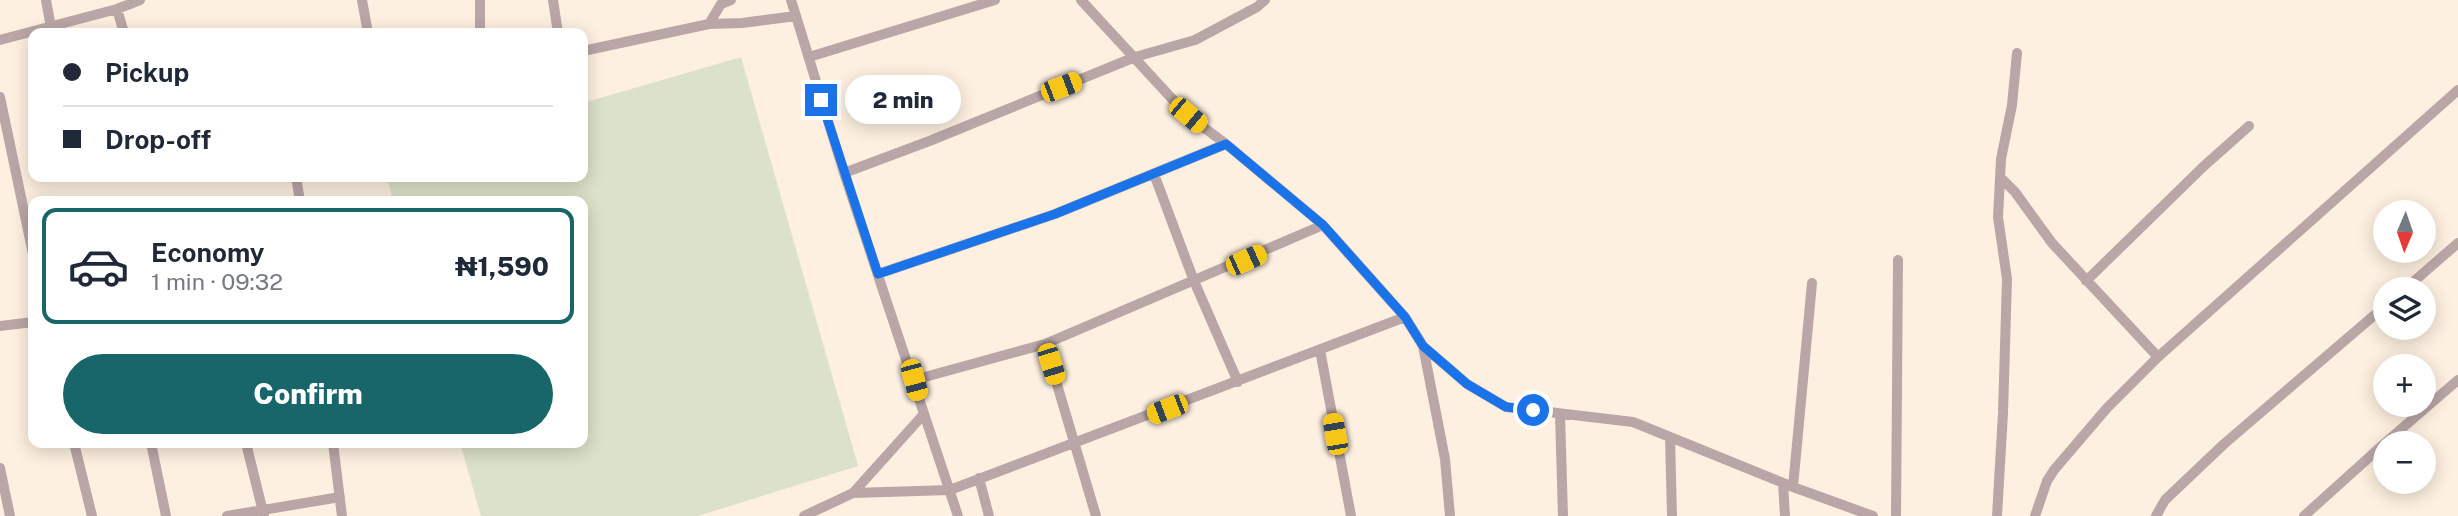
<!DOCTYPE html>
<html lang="en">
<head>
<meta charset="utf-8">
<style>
  body { margin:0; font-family:"Public Sans",sans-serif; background:#f2f2f3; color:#1f2937; height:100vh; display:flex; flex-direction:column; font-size:26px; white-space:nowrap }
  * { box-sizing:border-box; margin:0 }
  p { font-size:23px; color:#747a83 }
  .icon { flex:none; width:38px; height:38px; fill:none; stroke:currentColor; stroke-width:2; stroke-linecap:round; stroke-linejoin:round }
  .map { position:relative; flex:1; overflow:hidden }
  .panel { position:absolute; left:28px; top:196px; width:560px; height:252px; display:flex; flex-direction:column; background:#fff; border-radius:14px; box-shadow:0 4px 18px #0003 }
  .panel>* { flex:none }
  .hud { position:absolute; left:28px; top:28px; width:560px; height:154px; border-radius:14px; box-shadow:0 4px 18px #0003; display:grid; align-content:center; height:154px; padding:0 35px; background:#fff }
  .needle { width:46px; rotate:182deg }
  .fabs { position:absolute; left:2373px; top:200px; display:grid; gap:14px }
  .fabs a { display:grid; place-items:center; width:63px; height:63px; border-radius:50%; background:#fff; box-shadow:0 4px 18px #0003; font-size:35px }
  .end { position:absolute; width:32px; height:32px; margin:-16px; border:9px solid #1a73e8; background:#fff; box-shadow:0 0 0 4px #fff }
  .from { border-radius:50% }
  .bubble { position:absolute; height:49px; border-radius:24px; background:#fff; box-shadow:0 4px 18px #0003; font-size:23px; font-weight:800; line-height:49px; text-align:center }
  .car { position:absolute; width:21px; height:42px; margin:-21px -10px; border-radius:9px; box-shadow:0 0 5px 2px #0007; background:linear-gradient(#f5c518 24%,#345 0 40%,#f5c518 0 76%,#345 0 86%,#f5c518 0) }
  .hud b { display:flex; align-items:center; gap:24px; height:66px; font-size:26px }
  .hud b+b { border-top:2px solid #e0e1e3 }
  .hud i { width:18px; height:18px; background:#1f2937 }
  ul { padding:12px 0 0; list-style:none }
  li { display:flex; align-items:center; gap:21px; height:116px; margin:0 14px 10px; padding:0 21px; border:4px solid transparent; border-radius:14px }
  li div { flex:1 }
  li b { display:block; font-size:26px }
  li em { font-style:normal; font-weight:800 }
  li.active { border-color:#18666a }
  li>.icon { width:63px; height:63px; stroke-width:1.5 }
  .button { display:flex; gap:14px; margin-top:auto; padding:14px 35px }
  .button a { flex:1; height:80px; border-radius:42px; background:#18666a; color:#fff; font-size:28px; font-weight:800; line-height:80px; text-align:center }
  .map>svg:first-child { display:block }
</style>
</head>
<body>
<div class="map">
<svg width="2458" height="516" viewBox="0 0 2458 516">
  <rect width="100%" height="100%" fill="#fdf0e0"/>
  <path fill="#dce2c9" d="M741,57L858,466L698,516H481L460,443H583V201H393L387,177H583V103Z"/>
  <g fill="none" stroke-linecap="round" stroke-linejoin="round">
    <path stroke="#baa6a6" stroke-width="10" d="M46,0L52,33
      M362,0L368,33
      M480,0V33
      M553,0L558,33
      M791,0L796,16
      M1081,0L1187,115L1226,144L1323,225L1405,317L1423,346L1467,384L1506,407L1633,422L1793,487L1873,516
      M117,9L124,33
      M709,24L721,4L731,0
      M0,40L117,9L140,0
      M583,51L709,24L742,23L796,16L844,173L958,516
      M809,57L995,0
      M0,97L33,254
      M844,173L932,140L1135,57L1195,40L1257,7L1265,0
      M1154,174L1194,281L1238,382
      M296,177L300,201
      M2000,177L2015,192L2052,243L2158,357
      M878,274L1055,214L1226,144
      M2086,281L2204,166L2249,126
      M2405,289L2458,243
      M0,326L33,322
      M1045,344L1096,516
      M1423,346L1445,459L1450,516
      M1320,350L1351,516
      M914,380L1045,344L1323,225
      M1560,414L1563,516
      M1670,437L1672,516
      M74,443L92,516
      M151,443L166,516
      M246,443L264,516
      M333,443L342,516
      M2385,443L2458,380
      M0,468L10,516
      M979,478L989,516
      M1783,483L1785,516
      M1793,487L1812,283
      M853,493L923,415
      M227,516L340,497
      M804,516L853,493L950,490L1405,317
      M1896,516L1898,260
      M1997,516L2003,413L2007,279L1998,217L2001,159L2012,105L2017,53
      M2035,516L2047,481L2054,470L2107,408L2158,357L2458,90
      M2156,516L2165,500L2224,444L2385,306
      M2304,516L2385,443"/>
  </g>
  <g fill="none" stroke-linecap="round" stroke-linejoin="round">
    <path stroke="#1a73e8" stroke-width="9" d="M821,100L878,274L1055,214L1226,144L1323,225L1405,317L1423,346L1452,371L1467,384L1506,407L1533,410"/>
  </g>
</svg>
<div class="fabs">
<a><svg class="needle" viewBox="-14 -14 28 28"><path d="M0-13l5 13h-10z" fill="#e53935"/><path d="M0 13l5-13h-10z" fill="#747a83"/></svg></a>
<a><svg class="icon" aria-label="layers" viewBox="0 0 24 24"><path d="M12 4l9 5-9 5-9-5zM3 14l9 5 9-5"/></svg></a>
<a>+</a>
<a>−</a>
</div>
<i class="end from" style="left:1533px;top:410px"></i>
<i class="end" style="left:821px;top:100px"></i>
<div class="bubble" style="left:845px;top:75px;width:116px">2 min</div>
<i class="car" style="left:1061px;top:87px;rotate:69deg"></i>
<i class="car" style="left:1188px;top:115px;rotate:130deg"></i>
<i class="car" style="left:1246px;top:260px;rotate:66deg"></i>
<i class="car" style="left:1051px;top:364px;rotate:163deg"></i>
<i class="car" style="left:914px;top:380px;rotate:165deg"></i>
<i class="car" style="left:1167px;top:409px;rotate:249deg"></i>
<i class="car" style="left:1335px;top:434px;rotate:350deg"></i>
<div class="hud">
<b><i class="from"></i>Pickup</b>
<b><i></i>Drop-off</b>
</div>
<section class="panel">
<ul>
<li class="active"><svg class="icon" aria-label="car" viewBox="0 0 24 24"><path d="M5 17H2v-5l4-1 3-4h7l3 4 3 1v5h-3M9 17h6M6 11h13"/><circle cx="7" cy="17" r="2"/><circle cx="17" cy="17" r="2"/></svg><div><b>Economy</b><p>1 min · 09:32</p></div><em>₦1,590</em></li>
</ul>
<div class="button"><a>Confirm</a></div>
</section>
</div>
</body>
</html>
